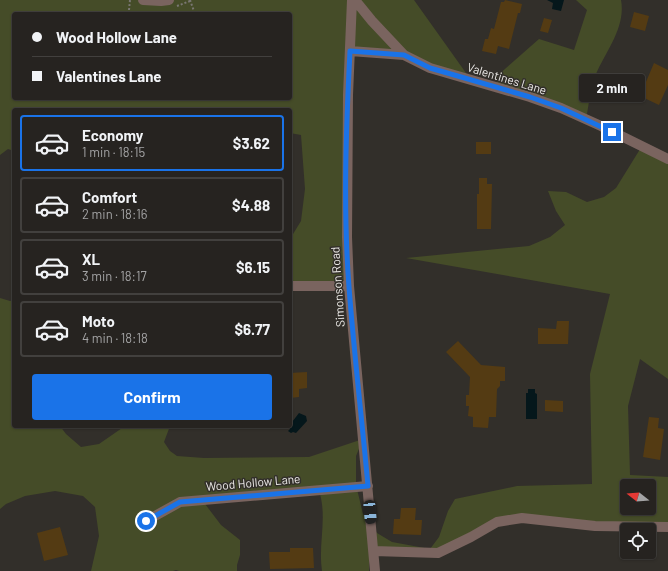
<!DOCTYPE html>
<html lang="en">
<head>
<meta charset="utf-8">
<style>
  body { margin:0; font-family:Barlow,sans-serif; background:#322f2d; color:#f1f3f6; height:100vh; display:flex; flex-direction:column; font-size:15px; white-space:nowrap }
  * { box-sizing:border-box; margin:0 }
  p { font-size:13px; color:#a4a4a5 }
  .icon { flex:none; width:22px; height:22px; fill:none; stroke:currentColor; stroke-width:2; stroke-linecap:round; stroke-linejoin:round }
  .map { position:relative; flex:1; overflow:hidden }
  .sheet { position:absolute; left:12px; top:108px; width:280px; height:320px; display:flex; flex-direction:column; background:#262320; border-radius:4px; box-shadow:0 1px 3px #0004,0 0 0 1px #42403e }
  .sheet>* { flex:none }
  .hud { position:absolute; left:12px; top:12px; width:280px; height:88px; border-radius:4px; box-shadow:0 1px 3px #0004,0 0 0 1px #42403e; display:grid; align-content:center; height:88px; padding:0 20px; background:#262320 }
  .needle { width:26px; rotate:287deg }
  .buttons { position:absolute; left:620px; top:479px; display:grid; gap:8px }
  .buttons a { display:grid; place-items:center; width:36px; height:36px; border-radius:4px; background:#262320; box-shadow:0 1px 3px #0004,0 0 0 1px #42403e; font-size:20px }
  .end { position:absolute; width:18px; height:18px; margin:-9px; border:5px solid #1a73e8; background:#fff; box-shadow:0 0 0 2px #fff }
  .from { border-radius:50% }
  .bubble { position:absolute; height:28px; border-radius:4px; background:#262320; box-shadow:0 1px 3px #0004,0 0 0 1px #42403e; font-size:13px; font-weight:700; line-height:28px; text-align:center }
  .car { position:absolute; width:12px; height:24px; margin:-12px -6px; border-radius:5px; box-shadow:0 0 3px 1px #0007; background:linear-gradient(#222 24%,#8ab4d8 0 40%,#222 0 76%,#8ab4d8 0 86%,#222 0) }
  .hud b { display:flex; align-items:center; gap:14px; height:38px; font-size:15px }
  .hud b+b { border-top:1px solid #42403e }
  .hud i { width:10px; height:10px; background:#f1f3f6 }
  ul { padding:7px 0 0; list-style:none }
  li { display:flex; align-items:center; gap:12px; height:56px; margin:0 8px 6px; padding:0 12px; border:2px solid #42403e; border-radius:4px }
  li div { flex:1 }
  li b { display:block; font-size:15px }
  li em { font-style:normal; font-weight:700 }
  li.selected { border-color:#1a73e8 }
  li>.icon { width:36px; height:36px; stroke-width:1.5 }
  .button { display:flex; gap:8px; margin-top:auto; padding:8px 20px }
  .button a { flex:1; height:46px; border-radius:4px; background:#1a73e8; color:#fff; font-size:16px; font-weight:700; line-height:46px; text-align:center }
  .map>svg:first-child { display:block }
</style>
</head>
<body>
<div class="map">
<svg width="668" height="571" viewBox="0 0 668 571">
  <rect width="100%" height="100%" fill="#322f2a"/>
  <path fill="#454c28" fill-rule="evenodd" d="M0,0H414L471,80L404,55L350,51L349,286L290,284V239L301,221L305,189L301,135L290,133V110H14V151L8,149L0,155ZM14,14H290V98H14Z
    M576,0H621C626,27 606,51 596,74C590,87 589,106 586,119L497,88V76L539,39L574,50L587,10Z
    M642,146L668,159V379L640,359L628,406L630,475L668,477V522L598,523L520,516L438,551L404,548L369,559V571H322C318,545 327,520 320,494L202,500L221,525L240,540V555L237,565V571H179L176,570L173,571H91L99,536L95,507L83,496L55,491L25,496L6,504L0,509V298L10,301L14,300V426H60L66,434L81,447L99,444L125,426H170L164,442L170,451L177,456L204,458L309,457L363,439L356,456V485L363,514L377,533L392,542L430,549L439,537L448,511L455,499L517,486L592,484L590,374L610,294L406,258L529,246L550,237L565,225L556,211L548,191L566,192L587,202L604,197L616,188ZM627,486H649V508H627Z"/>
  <path fill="#05171b" d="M547,0H564L561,11L552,9L553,3Z
    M528,389H535V393L537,394V419H526V393H528Z
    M299,413L306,416L307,421L296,433L293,432L291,433L288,431L290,429L289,426Z"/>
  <path fill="#543b13" d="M505,0L522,4L520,13H518L509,49L498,46L496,54L482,51L485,39H488L491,28L494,29L501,2H504Z
    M634,12L649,16L645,31L630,27Z
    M544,18L552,20L548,33L540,31Z
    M654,63L668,70V85L659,105L640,96Z
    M476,142H491V154H476Z
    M479,178H487V184H492L491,229H477V194H479Z
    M557,321H569L568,344H538V328L556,329Z
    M458,341L481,365L505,367V381H500V386L497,389L496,417H489L488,428L473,427V417L468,416L469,406H466V395H469L470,377L446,352Z
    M307,372V388L299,389V397L290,398V373Z
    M545,400L563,401V412L545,411Z
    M649,417L659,418L658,428L664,429L660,460L643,457Z
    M401,508H416L415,520H422L421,535L393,534L394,519H400Z
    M60,527L68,555L44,561L37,533Z
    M290,548H313L314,568L270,569L269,552H290Z"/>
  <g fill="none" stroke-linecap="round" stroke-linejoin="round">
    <path stroke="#7a7773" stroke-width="2" stroke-dasharray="2 2" stroke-linecap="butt" d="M190,0L195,14
      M177,6L190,1
      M129,10L130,0"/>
    <path stroke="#7a645f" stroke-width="10" d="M143,0L161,1L169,0
      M352,0L348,95L347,237L349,286L375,571
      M355,0L372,21L404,55L430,68L530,97L561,108L601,126L668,159
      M350,51L404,55
      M290,286H349
      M146,521L180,502L368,486
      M374,551L438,553L471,537L497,522L522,518L595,526L668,527"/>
  </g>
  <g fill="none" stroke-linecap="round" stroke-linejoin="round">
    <path stroke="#1a73e8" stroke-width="5" d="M146,521L180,502L368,486C362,420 354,353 349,287C343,209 346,129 350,51L404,55L430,68L530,97L561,108L612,132"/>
  </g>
  <g text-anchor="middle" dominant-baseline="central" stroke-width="3" stroke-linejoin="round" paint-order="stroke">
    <g font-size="12" fill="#eceae7" stroke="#322f2a">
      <text transform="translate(507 78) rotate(17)">Valentines Lane</text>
      <text transform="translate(337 287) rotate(-94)">Simonson Road</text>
      <text transform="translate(253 482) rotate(-5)">Wood Hollow Lane</text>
    </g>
  </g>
</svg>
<div class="buttons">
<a><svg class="needle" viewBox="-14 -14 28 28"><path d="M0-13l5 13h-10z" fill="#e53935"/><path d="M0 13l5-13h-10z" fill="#a4a4a5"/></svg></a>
<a><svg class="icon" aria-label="locate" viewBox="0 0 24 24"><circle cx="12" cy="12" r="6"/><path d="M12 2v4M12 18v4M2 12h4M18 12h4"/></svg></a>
</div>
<i class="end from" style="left:146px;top:521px"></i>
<i class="end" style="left:612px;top:132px"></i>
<div class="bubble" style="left:579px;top:74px;width:66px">2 min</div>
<i class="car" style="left:370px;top:512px;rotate:175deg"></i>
<div class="hud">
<b><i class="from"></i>Wood Hollow Lane</b>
<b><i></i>Valentines Lane</b>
</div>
<section class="sheet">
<ul>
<li class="selected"><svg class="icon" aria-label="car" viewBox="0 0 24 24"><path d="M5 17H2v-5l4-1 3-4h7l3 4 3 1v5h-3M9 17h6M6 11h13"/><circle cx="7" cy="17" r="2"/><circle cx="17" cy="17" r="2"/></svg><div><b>Economy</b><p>1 min · 18:15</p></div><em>$3.62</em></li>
<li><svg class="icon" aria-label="car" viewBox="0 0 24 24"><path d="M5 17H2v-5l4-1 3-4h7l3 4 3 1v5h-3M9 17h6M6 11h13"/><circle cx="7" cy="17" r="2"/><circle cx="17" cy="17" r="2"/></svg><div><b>Comfort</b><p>2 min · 18:16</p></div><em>$4.88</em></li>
<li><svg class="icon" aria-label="car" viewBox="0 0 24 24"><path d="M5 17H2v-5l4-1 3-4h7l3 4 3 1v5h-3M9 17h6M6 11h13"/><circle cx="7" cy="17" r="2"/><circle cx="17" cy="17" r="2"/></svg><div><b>XL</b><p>3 min · 18:17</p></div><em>$6.15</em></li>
<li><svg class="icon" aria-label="car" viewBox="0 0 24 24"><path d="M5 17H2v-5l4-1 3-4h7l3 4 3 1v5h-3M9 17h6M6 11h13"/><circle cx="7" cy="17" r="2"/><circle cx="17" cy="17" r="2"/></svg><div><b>Moto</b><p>4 min · 18:18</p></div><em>$6.77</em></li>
</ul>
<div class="button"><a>Confirm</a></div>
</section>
</div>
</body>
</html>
